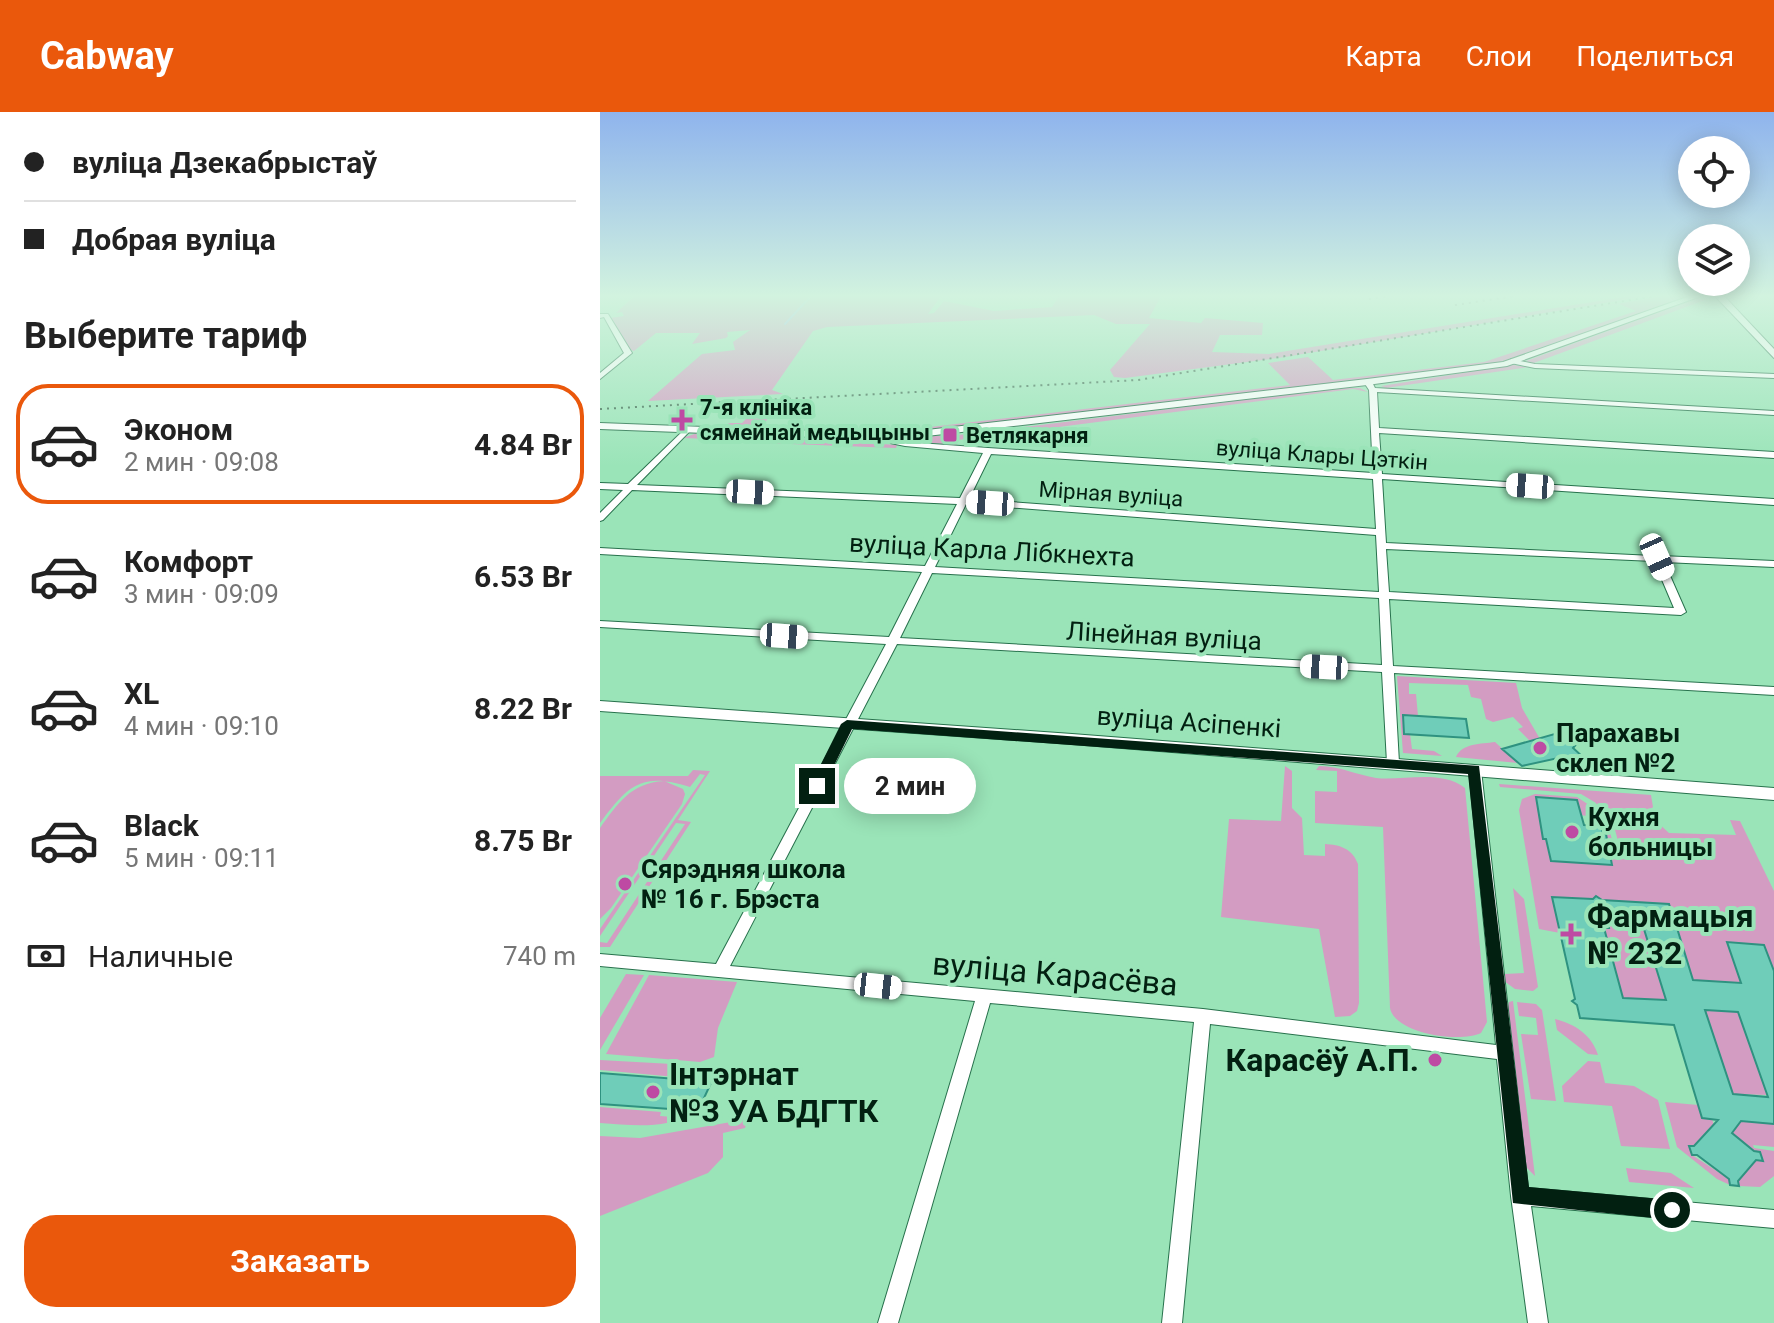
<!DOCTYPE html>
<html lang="ru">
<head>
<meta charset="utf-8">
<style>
  body { margin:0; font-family:Roboto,sans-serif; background:#f2f2f2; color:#222; height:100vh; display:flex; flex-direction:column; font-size:30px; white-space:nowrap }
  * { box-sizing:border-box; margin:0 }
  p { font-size:26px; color:#767676 }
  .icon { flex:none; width:44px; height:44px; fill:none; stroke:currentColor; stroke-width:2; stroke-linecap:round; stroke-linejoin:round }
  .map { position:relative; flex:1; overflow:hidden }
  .side { display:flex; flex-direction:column; background:#fff; width:600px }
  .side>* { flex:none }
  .hud { display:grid; align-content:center; height:176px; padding:0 24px; background:#fff }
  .tools { position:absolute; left:1078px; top:24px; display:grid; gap:16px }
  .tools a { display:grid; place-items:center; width:72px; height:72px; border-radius:50%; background:#fff; box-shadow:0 4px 20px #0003; font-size:40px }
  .end { position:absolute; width:36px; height:36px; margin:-18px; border:10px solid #022011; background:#fff; box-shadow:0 0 0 4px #fff }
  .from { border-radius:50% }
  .bubble { position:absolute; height:56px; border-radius:28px; background:#fff; box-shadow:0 4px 20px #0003; font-size:26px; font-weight:700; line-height:56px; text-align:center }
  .car { position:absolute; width:24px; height:48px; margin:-24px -12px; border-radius:10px; box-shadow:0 0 6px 2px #0007; background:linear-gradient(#fff 24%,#345 0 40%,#fff 0 76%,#345 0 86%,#fff 0) }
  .hud b { display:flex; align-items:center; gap:28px; height:76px; font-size:30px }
  .hud b+b { border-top:2px solid #e0e0e0 }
  .hud i { width:20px; height:20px; background:#222 }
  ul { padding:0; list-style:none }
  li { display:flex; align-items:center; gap:24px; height:120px; margin:0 16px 12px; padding:0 8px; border:4px solid transparent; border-radius:32px }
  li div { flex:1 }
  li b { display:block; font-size:30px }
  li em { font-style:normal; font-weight:700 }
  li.active { border-color:#ea580c }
  li>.icon { width:72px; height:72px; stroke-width:1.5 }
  h2 { padding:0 24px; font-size:36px; line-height:96px }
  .pay { display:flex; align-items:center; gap:20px; height:88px; padding:0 24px; font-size:30px }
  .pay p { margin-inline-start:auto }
  .primary-button { display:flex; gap:16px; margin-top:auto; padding:16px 24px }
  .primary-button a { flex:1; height:92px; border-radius:32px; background:#ea580c; color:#fff; font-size:32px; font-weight:700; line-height:92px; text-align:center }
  header { display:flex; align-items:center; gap:48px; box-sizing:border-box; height:112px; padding:0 40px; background:#ea580c; color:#fff }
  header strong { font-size:38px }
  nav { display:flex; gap:44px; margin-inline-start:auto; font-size:28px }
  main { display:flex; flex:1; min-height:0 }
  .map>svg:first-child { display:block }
</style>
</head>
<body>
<header>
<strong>Cabway</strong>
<nav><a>Карта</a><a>Слои</a><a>Поделиться</a></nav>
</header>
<main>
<section class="side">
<div class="hud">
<b><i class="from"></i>вуліца Дзекабрыстаў</b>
<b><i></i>Добрая вуліца</b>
</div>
<h2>Выберите тариф</h2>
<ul>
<li class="active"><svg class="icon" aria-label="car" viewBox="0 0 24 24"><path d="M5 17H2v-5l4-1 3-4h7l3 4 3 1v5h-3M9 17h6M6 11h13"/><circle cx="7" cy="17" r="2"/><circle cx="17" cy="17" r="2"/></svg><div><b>Эконом</b><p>2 мин · 09:08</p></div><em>4.84 Br</em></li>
<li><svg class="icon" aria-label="car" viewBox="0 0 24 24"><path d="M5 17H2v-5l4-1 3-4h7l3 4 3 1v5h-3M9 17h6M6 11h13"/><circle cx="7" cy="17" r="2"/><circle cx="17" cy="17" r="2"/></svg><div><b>Комфорт</b><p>3 мин · 09:09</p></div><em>6.53 Br</em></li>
<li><svg class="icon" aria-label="car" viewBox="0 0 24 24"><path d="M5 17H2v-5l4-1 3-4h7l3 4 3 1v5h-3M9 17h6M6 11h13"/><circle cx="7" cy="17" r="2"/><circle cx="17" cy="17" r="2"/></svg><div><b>XL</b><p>4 мин · 09:10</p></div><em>8.22 Br</em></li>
<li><svg class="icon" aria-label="car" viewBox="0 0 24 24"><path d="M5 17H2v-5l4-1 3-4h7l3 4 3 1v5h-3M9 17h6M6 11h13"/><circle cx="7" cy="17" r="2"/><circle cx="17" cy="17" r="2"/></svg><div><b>Black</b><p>5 мин · 09:11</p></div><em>8.75 Br</em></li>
</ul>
<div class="pay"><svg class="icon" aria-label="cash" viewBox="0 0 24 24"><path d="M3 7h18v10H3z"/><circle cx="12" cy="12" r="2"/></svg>Наличные<p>740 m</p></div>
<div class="primary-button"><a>Заказать</a></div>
</section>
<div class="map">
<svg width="1174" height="1211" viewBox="0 0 1174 1211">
  <rect width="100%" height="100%" fill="#9ae4b8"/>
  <path fill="#d39cc2" d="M34,184H341L328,202L334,201L344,189L394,199L452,195L459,184H561L549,206L601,211L605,206L663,211L662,223H620L612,240L669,242L1029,184H1046L685,245L525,266L514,265L510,258L550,212H516L494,203L227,215L213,219L172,278L183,282L48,289L102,242L135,238L133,230L150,218L127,220L128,224L126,226L92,232L100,221H56L34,239L31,238L10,206L24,204L22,200L16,201Z
    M1062,184H1090L894,252L316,320L117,316L130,311H142L147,306L167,307L164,315L296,319L673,275L690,273L668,251L708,245L733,268L884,250L1036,199L1019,192L988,197Z
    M1098,186L1108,187L931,252L926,249Z
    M913,253L929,255L786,276L781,274Z
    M741,276H760L768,280L753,277L358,328L356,333L308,329L316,325L358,323Z
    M100,320L297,333L296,336L164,331L167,326L139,325L135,328L83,326Z
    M797,564L916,571L922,596L940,627L930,629L918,617L923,615L913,605L893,610L886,607L881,587L871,585L868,573L809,571V582H816L818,604H803L804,622H810L812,637L834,639L842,644L803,641Z
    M895,630L918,651L856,645C862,631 881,632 895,630Z
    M685,654L692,659V696L702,706L704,743L725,744V732C740,733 752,736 758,752L759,891L757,899L750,904L735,905L719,817L621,805L629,707L681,709Z
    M719,654C740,654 757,663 776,666C803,669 841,657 865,676L887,910L881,921C860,931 795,922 790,896L783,715L715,711V679L737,680V659L716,658Z
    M93,658L110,659L78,708L91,710L10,835H0V830L7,831L85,712L76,711L0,824V817L105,663L100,662L90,675C42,660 29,672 0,711V664H88Z
    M64,669L83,677L85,682L82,692L11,796L0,807V716C18,691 31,671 64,669Z
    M899,672L1051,683L1053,695C1041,709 1017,706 1000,705L996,691L981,682L900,675Z
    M935,682L977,685L989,693L992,705L981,703L977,688L936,686L943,726L946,727L951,748L1008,731L1001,714H1008L1017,744H1022L1014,714L1056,709L1069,721L1136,723L1130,708L1140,709L1174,779V858L1127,830L1141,871L1093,868L1068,792L1002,788L997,785L993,787L953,785L960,821L939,817L919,698L922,687Z
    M913,776L924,787L938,875L933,879L915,877L904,869L905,862L924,861Z
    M1008,811L1043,814L1066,889L1023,886L1004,816H1009Z
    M26,862L44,863L0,938V906Z
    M49,863L137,870L118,916L114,945L100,950L6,942Z
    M913,889L935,1064L926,1055L908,895L909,890Z
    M917,890L936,892L942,898L956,989L931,987L921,922L938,923L936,906L919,904Z
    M1105,898L1138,900L1168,983L1133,982Z
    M955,907C975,912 992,923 998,943L988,942L957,918Z
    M0,948L90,953L92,955L87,966L0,958Z
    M988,949L1000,950L1005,971L1034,974L1058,988L1070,1037L1021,1034L1012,994L964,990L962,974Z
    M1065,990L1098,993L1102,1006L1112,1007L1114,1013L1094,1034H1089L1092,1043L1129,1067L1130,1073L1117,1067L1077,1035Z
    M0,995L61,1000L60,1004L73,1005L76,1000L94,1001C64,1018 32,1013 0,1011Z
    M148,1007L145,1016L123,1021V1045L108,1061L0,1104V1024L40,1026Z
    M1134,1009L1139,1012L1141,1009L1174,1012V1035L1153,1033L1154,1036L1174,1039V1064L1160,1075L1139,1074L1138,1069L1156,1048L1162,1049L1123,1014Z
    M1026,1056L1071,1061L1094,1076L1029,1070Z"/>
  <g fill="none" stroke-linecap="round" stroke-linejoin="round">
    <path stroke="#aab3f5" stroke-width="2" d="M185,212L211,184"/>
  </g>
  <path fill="#6fcdb9" stroke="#2f9280" stroke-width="2" fill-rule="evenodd" d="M803,603L866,607L869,626L804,622Z
    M965,619L978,630L973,636L984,646L973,649L967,644L922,654L902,637Z
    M936,685L977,688L984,713L1001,714L1003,722H1006L1012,753L951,749L946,727H943Z
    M996,784L1002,788L1069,792L1075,810L1080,813L1077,816L1093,868L1141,871L1127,830L1164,833L1174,859V1012L1141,1009L1132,1021L1154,1039L1160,1040L1163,1049L1156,1048L1138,1069L1139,1074L1130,1073L1129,1067L1097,1043H1092L1089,1034H1094L1118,1008L1102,1006L1074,913L980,906L977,893L972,889L975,887L952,785L993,787ZM1008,811L1043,814L1066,888L1023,886L1004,816H1009ZM1105,898L1138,900L1168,985L1133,982Z
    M94,956L117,958L98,999L0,992V961L89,968Z"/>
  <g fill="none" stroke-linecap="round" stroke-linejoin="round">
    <defs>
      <path id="minor" d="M0,202H8L32,241L0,267V261L24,241L4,205L0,206Z
        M911,247L935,252L1174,262V266L935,256L911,251Z
        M766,270H772L775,276L1174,299V303L777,280L779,316L1174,340V346L779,321L782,362L1174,387V393L782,367L786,431L1053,444L1057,442L1061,444L1174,449V455L1064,450L1086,500L1081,503L789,487L793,554L1174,575V583L794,561L799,651L793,655L787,651L782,560L297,532L130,854L603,897L896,933L869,658L875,654L881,658L928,1076L1174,1098V1116L931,1094L948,1211H928L911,1084L897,947L610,912L582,1211H562L594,910L390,891L298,1211H278L375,889L0,854V842L116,852L286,532L0,515V509L289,525L322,460L0,442V436L325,454L357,392L32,378L3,408L0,409V401L23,378L0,377V371L28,372L86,316L90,318L89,320L37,373L360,386L383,341L305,334L266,326V322H269L305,330L388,336L773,361L769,278L765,272ZM391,342L773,367L776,417L369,387ZM366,392L776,423L779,480L335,455ZM786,437L1054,449L1074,496L789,480ZM332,461L779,486L782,553L300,526Z"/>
      <path id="tertiary" d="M1090,184H1101L907,254L767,273L292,328L0,317V311L292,322L767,267L903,250Z"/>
      <path id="secondary" d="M1115,184H1124L1174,237V246Z
        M0,589L472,622L1174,676V688L472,632L0,599Z"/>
    </defs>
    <use href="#minor" stroke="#27714c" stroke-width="2"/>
    <use href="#tertiary" stroke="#27714c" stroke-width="2"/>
    <use href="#secondary" stroke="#27714c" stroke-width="2"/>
    <use href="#minor" fill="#fff" fill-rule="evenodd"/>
    <use href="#tertiary" fill="#fff" fill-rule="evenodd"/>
    <use href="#secondary" fill="#fff" fill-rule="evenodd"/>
    <path stroke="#37644b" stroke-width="2" stroke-dasharray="2 5" stroke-linecap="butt" d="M769,187L789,184
      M855,193L915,184
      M0,297L538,268L1055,184"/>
  </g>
  <linearGradient id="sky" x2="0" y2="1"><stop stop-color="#8fb4ed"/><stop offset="0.52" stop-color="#d2f3df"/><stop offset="1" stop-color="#d2f3df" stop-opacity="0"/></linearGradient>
  <rect width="1174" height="354" fill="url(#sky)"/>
  <path fill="#022011" d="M247,608L879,654L929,1075L1072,1088L1080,1091L1083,1098L1080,1105L1072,1108L913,1091L868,662L252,617L222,678H212L210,674L241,612Z"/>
  <g fill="#be4aa3" stroke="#9ae4b8" stroke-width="3">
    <path d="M78 296h8v8h8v8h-8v8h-8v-8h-8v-8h8z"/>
    <rect x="342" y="315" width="16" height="16" rx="4"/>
    <circle cx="940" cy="636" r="8"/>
    <circle cx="972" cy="720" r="8"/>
    <circle cx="25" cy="772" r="8"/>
    <path d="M967 810h8v8h8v8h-8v8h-8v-8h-8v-8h8z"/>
    <circle cx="835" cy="948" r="8"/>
    <circle cx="53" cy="980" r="8"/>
  </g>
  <g text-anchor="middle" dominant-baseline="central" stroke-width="8" stroke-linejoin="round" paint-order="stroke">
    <g font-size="22" font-weight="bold" fill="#022011" stroke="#9ae4b8" text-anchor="start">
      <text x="100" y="295">7-я клініка<tspan x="100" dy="25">сямейнай медыцыны</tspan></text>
      <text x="366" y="323">Ветлякарня</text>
    </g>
    <g font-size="22" fill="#022011" stroke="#9ae4b8">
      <text transform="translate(722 343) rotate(4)">вуліца Клары Цэткін</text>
      <text transform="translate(511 382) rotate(4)">Мірная вуліца</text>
    </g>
    <g font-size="26" fill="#022011" stroke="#9ae4b8">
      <text transform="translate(392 438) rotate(3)">вуліца Карла Лібкнехта</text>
      <text transform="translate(564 524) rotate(3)">Лінейная вуліца</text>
      <text transform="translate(589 610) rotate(4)">вуліца Асіпенкі</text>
    </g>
    <g font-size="26" font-weight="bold" fill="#022011" stroke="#9ae4b8" text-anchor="start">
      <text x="956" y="621">Парахавы<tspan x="956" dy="30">склеп №2</tspan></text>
      <text x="988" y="705">Кухня<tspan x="988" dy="30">больницы</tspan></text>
      <text x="41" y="757">Сярэдняя школа<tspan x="41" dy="30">№ 16 г. Брэста</tspan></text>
    </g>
    <g font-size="32" font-weight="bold" fill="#022011" stroke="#9ae4b8" text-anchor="start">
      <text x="987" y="804">Фармацыя<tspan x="987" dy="37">№ 232</tspan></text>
      <text x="819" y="948" text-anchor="end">Карасёў А.П.</text>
      <text x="69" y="962">Інтэрнат<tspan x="69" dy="37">№3 УА БДГТК</tspan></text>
    </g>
    <g font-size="32" fill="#022011" stroke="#9ae4b8">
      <text transform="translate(455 862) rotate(5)">вуліца Карасёва</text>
    </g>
  </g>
</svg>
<div class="tools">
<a><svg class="icon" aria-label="locate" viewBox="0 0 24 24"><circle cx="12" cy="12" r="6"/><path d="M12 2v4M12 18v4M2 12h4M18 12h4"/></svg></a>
<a><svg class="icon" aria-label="layers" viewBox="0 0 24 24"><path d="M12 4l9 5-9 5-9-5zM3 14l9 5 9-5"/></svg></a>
</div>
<i class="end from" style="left:1072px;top:1098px"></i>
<i class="end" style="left:217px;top:674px"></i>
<div class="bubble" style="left:244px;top:646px;width:132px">2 мин</div>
<i class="car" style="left:930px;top:374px;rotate:274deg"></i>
<i class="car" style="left:150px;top:380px;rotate:93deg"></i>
<i class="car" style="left:390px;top:391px;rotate:274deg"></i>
<i class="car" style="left:1057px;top:445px;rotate:156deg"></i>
<i class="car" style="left:184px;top:524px;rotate:94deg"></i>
<i class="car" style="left:724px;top:555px;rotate:273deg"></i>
<i class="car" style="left:278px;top:874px;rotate:96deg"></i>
</div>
</main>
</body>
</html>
